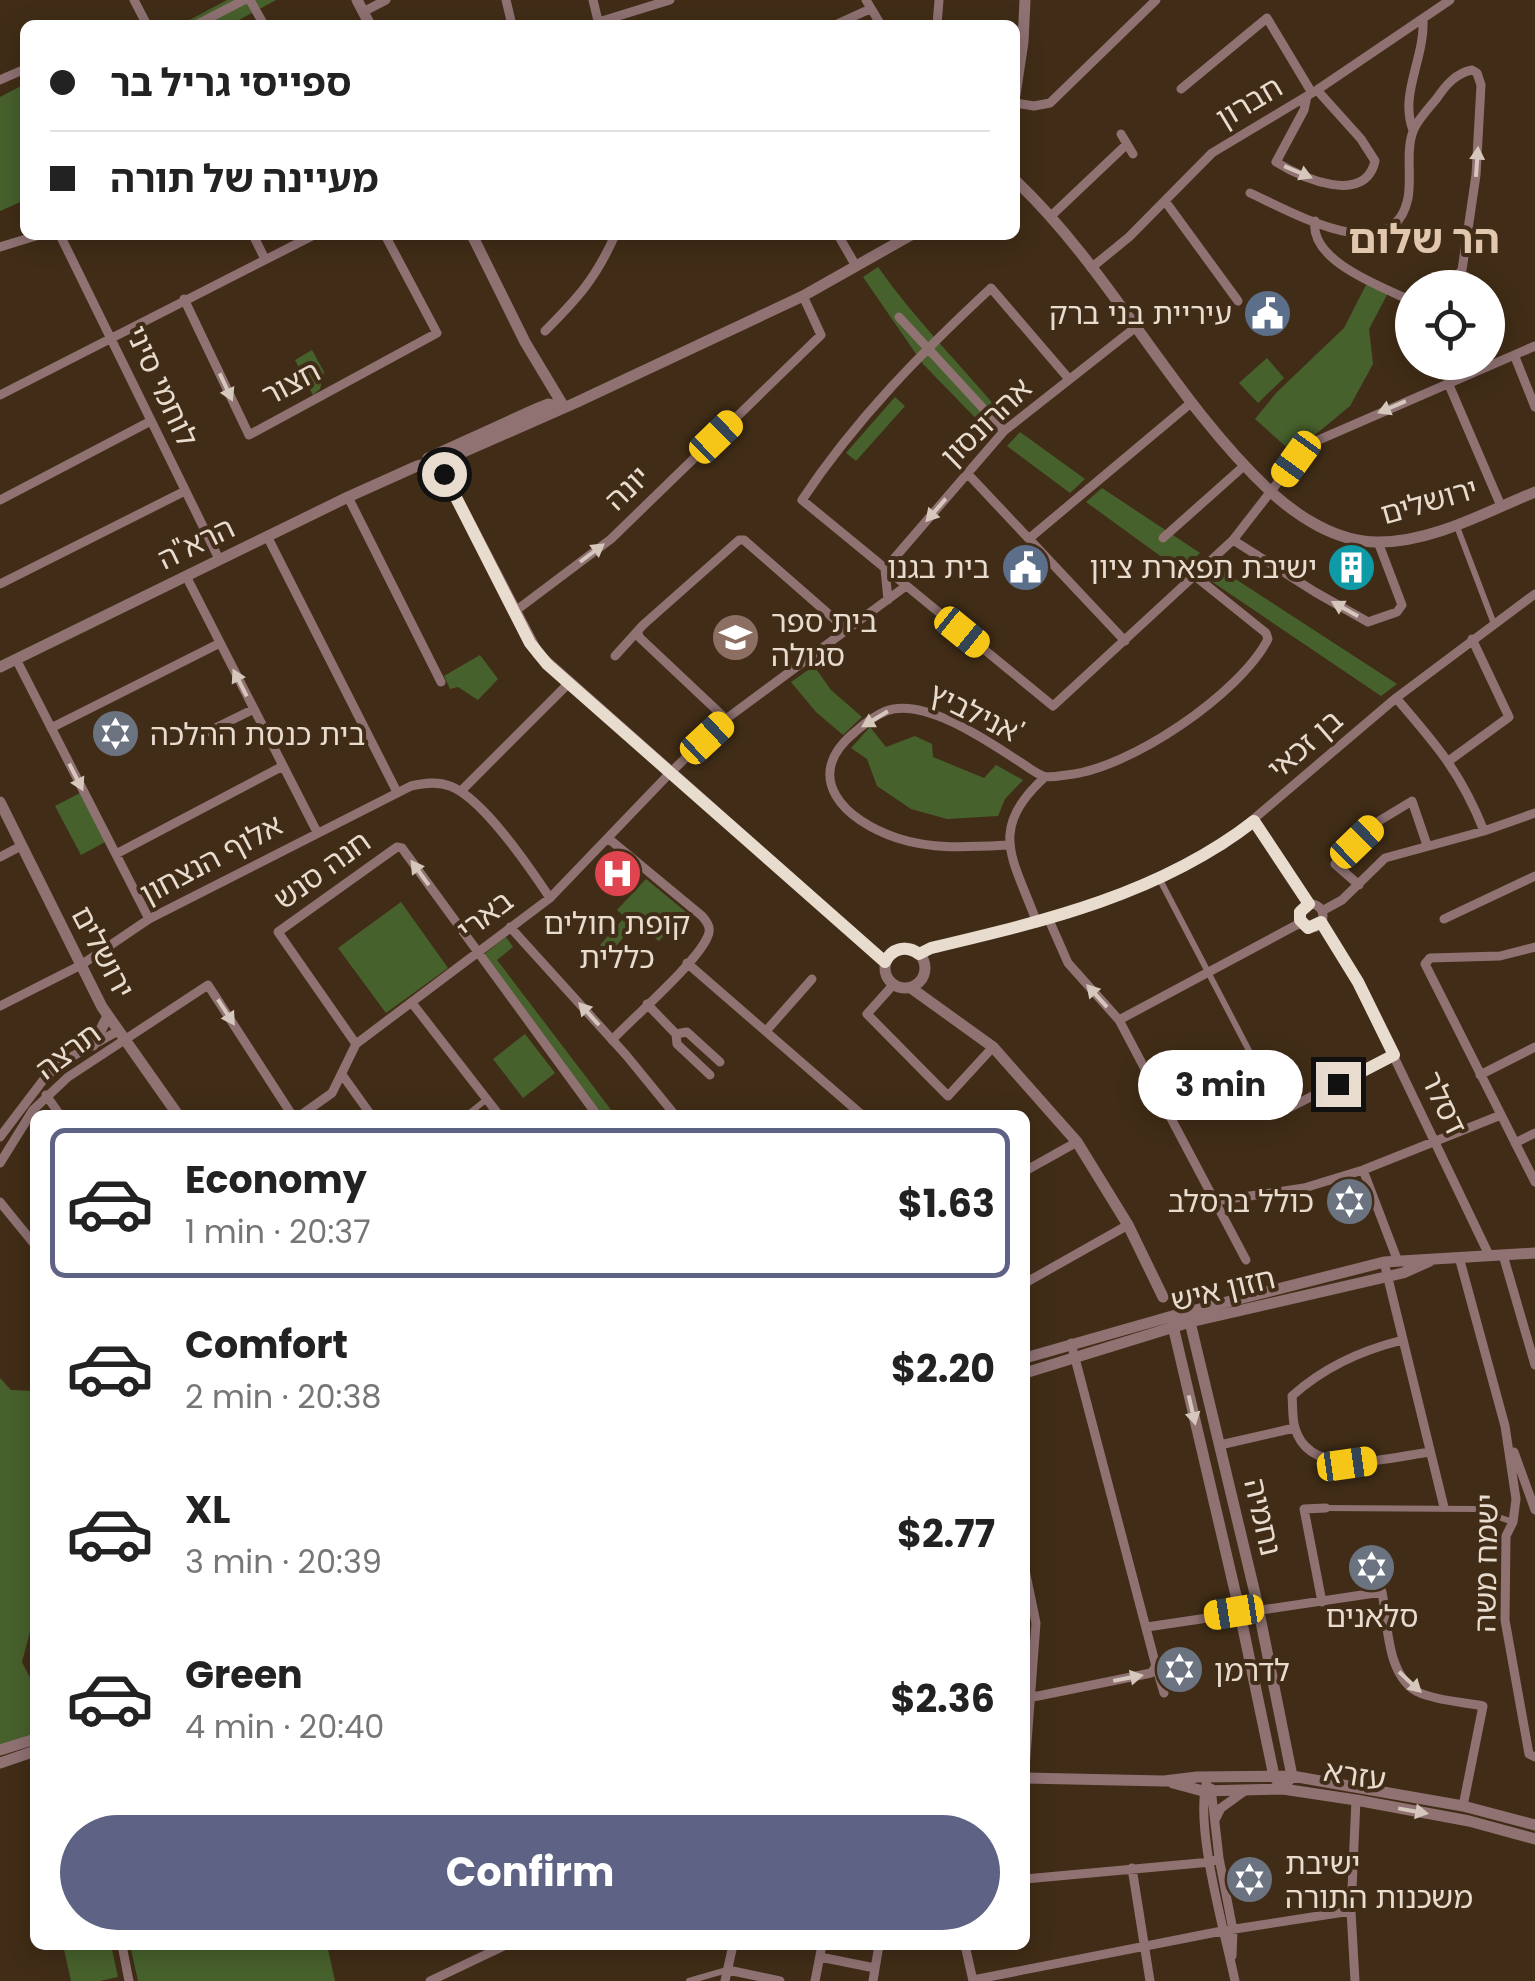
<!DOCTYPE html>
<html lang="en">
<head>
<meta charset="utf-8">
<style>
  body { margin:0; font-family:Poppins,"Noto Sans Hebrew",sans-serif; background:#f2f2f2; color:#222; height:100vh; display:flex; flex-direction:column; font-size:38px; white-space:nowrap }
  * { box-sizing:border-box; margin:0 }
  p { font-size:32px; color:#767676 }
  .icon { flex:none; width:55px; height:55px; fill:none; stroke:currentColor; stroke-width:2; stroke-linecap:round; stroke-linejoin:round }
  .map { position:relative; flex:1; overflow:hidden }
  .details { position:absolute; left:30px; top:1110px; width:1000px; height:840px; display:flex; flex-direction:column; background:#fff; border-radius:15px; box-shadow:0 5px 25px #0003 }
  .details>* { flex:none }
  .guide { position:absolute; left:20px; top:20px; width:1000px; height:220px; border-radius:15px; box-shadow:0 5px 25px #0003; display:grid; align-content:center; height:220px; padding:0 30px; background:#fff }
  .controls { position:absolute; left:1395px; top:270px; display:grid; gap:20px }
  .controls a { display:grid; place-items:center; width:110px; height:110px; border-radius:50%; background:#fff; box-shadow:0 5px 25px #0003; font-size:50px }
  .end { position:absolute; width:45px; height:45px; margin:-22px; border:12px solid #e8dccf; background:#111; box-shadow:0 0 0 5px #111 }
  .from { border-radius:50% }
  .bubble { position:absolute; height:70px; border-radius:35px; background:#fff; box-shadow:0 5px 25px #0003; font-size:32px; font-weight:700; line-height:70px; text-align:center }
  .car { position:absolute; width:30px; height:60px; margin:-30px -15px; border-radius:12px; box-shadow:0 0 8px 2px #0007; background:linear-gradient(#f5c518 24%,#345 0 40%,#f5c518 0 76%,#345 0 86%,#f5c518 0) }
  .guide b { display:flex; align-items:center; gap:35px; height:95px; font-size:38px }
  .guide b+b { border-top:2px solid #e0e0e0 }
  .guide i { width:25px; height:25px; background:#222 }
  ul { padding:18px 0 0; list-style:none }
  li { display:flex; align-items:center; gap:30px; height:150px; margin:0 20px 15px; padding:0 10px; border:5px solid transparent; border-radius:15px }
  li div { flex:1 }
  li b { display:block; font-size:38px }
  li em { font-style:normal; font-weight:700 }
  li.on { border-color:#5e6284 }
  li>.icon { width:90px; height:90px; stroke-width:1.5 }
  .action { display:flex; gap:20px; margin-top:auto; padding:20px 30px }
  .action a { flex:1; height:115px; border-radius:60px; background:#5e6284; color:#fff; font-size:40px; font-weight:700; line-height:115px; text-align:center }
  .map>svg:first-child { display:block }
</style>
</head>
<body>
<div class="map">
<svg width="1535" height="1981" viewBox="0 0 1535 1981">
  <rect width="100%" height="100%" fill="#412d17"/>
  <path fill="#47612c" d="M227,0H276L230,25H180Z
    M25,84V200L0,211V97Z
    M878,267C916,321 963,367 1005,418L991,434L923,364L863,277Z
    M1367,283L1388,293L1369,329L1373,364L1350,406L1293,453L1255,419L1277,392L1344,328Z
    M312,350L324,372L320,389L313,395L295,360Z
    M1267,358L1284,378L1258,403L1239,383Z
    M895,397L905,406L856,461L846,453Z
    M1020,432L1085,479L1070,493L1007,446Z
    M1102,488L1200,553L1181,571L1086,502Z
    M1217,567L1397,684L1381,696L1208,579Z
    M480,655L498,679L478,700L458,687L450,689L444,676Z
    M814,666L831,690L862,717L843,735L816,712L791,682Z
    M870,727L886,747L915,736L932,744L933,757L984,778L996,765L1023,780L1005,799L998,816L947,819L911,809L877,786L867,759L851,748Z
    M82,792L107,841L81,855L55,806Z
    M646,879L686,912L659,941L635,924L609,954L600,945L625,917L617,910Z
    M401,902L448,968L386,1013L338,948Z
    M506,937L513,947L497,960L615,1115H601L483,955Z
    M525,1034L555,1073L523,1098L493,1059Z
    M0,1378L11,1390L35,1391V1613L22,1662L35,1688V1733L0,1745Z
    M63,1945H111L118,1977L100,1981H71Z
    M130,1945H327L335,1981H138Z"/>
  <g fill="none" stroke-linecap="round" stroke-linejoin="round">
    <path stroke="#907273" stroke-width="6" d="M1456,524L1494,624
      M1159,878L1281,1112
      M467,1115L487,1099
      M1326,1508L1475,1509L1513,1522
      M689,1981L727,1970"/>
    <path stroke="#907273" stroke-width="9" d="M134,0L147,25
      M250,0L264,25
      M506,0L512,25
      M593,0L599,25
      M866,0L881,25
      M363,12L386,0
      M196,25L244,0
      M589,25L670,0
      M835,25L870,9
      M937,25L939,0
      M0,80L25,69
      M1181,89L1267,18L1312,93
      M1307,96L1304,110L1276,162C1302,178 1365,206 1375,161L1361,139L1317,90
      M1015,103L1034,106L1050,103L1156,0
      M1413,130C1399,94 1425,58 1423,20
      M1121,134L1133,154
      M1250,193C1290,211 1393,272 1408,198C1412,176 1405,149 1414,129C1419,118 1430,107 1437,98C1446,85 1456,73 1472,70L1477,73L1481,85L1476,175L1462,270L1447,288
      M1165,201L1238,301
      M1050,217L1127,144
      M1315,221C1309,261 1382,287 1412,301
      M60,235L219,559
      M253,235L265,259
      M838,235L856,266
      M0,247L39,235
      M1091,268L1129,237L1212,153L1317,90L1450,0
      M184,299L249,435L437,333L385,235
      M899,317L1004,431
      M545,331C578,298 596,278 615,235
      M1515,357L1535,407
      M1069,379L991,288C921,353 855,420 802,500L1053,706L1233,540L1296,459L1314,442L1535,346
      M1449,385L1501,506
      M0,395L314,235
      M967,473L1125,641
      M348,497L441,682
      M0,500L149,422
      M267,536L397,792
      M1031,537L1192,402
      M1163,538L1245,465
      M1233,540L1315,592L1368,622L1397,612L1402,605L1378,542
      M885,569L1004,431L1136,327
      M885,569L888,600
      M186,576L317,832
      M0,584L185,491
      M514,612L611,539L821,335L803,296
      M638,632L639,637L726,719
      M615,656L643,625L739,540H744L848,631
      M16,659L149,919
      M1396,698C1436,744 1461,773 1484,831
      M51,728L220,643
      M197,737L254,709
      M1450,760L1509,717L1472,639
      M461,791L569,683
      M1255,821L1309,905
      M609,839L702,916C708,923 712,929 707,938C695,964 634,1017 612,1040
      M1010,845C972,847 933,850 897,838C845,821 800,777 855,732C865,723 874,716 886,711C924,697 986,740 1017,760C1025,765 1035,773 1043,776C1050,778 1059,776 1066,775C1128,770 1240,694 1268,639L1266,633L1195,576
      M116,854L283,766
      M0,857L21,846
      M1359,885L1335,864L1379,821L1412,801L1427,845
      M1299 916a12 12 0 1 1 24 0a12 12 0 1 1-24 0Z
      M1322,911L1342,900L1385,858L1484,831L1535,813
      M1444,919L1535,876
      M1049,920L1068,963L1119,1020L1246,1260
      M1321,922L1358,982L1489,1255
      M1037,923C1014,859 986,830 1045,777
      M510,927L626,1055L675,1115
      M1535,947L1500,956L1430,958L1425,964L1535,1182
      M919,955L931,948L1068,914L1159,878L1223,845L1396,698L1535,594
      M687,963L862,1115
      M893,985L867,1014L948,1096L993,1047
      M412,1003L499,1115
      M647,1004L676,1034L687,1032L720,1062
      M0,1006L81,965L149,919L411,786C424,783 437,781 450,786C483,798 530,868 550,898
      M1119,1020L1302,922
      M766,1031L812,979
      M676,1034L677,1044L710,1075
      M356,1044L278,932L397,847L402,848L597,1115
      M1480,1075L1535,1047
      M343,1076L371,1115
      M46,1095L60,1115
      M1281,1112L1393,1055
      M301,1115L332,1093L356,1044L550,898L670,773L726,719L906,586
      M0,1137L44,1079L62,1062L118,1031
      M1515,1143L1535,1133
      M0,1163L33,1110L68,1077L208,985L292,1115
      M1363,1170L1397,1259
      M1025,1171L1077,1142
      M1215,1201L1304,1188L1363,1170L1501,1115
      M0,1202L35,1245
      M1503,1255L1535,1365
      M1459,1257L1505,1426L1516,1499L1513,1522L1506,1536L1505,1620L1529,1754L1535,1757
      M1384,1262L1444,1507
      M1025,1283L1128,1225
      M1403,1340C1362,1350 1324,1367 1292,1396C1293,1406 1292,1419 1295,1428C1310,1481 1391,1457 1430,1452
      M1220,1445L1294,1428
      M1514,1452L1535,1510
      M1025,1570L1036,1623L1025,1769
      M1322,1602L1304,1509L1326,1508
      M1147,1627L1382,1592C1388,1623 1386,1678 1420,1693C1439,1701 1463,1702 1483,1706L1463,1806
      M1156,1666L1164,1693
      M1033,1697L1151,1673L1156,1666L1071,1343
      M1208,1777C1192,1821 1225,1932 1235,1981
      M1211,1788L1219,1858L1233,1930L1232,1956
      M1215,1820L1221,1808L1246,1790
      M1132,1868L1150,1981
      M1025,1879L1211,1862L1219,1858
      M122,1945L129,1981
      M965,1945L973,1981
      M820,1957L875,1968
      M728,1970L780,1981
      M973,1980L1222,1931L1351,1911
      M430,1981L506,1945
      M725,1981L733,1945
      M815,1981L822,1945
      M873,1981L879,1945
      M1355,1981L1351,1911L1356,1800"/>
    <path stroke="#907273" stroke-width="11" d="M357,0L370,25
      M1015,95L1023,42L1025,0
      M1015,180C1112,272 1172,399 1270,491C1298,517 1337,542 1377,542C1431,543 1486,512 1535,492
      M472,235L525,342L564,407
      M428,458L538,408L548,404L563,407
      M436,458L538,654L885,962
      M0,667L348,497L417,466L452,457L575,403L803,296L911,235
      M0,802L102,1007L178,1115
      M885 968a20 20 0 1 1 40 0a20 20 0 1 1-40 0Z
      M911,988L993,1047L1077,1142L1128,1225L1163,1297
      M93,1045L108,1016
      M1176,1315L1173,1326L1238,1604L1274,1776L1283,1789
      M1190,1322L1257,1602L1292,1776L1288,1781
      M1025,1358L1176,1315L1384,1262L1535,1253
      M1025,1373L1190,1322L1403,1273L1430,1261
      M0,1750L35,1739
      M0,1763L35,1751
      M1025,1778L1164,1781L1197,1777L1292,1776L1463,1806L1535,1825
      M1173,1783L1203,1791L1283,1789L1356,1800L1469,1821L1535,1839"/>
  </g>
  <defs><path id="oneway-solid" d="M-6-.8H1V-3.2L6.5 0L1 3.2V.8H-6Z" transform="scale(2.5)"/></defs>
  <g fill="#d6c7bd">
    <use href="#oneway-solid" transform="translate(1477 162) rotate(-86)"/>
    <use href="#oneway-solid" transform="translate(1298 172) rotate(23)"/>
    <use href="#oneway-solid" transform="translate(226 387) rotate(65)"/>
    <use href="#oneway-solid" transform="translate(1392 407) rotate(157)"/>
    <use href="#oneway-solid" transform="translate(936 510) rotate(131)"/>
    <use href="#oneway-solid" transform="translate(592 553) rotate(-37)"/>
    <use href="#oneway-solid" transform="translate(1345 609) rotate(-151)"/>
    <use href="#oneway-solid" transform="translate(240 683) rotate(-117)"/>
    <use href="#oneway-solid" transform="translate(875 719) rotate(149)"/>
    <use href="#oneway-solid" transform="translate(76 777) rotate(63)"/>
    <use href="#oneway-solid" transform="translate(420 873) rotate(-126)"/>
    <use href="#oneway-solid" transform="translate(1097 996) rotate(-132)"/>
    <use href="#oneway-solid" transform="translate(226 1012) rotate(57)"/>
    <use href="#oneway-solid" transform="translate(589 1014) rotate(-132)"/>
    <use href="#oneway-solid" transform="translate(1192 1410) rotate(77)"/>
    <use href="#oneway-solid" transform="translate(1128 1678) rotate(-11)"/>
    <use href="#oneway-solid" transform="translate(1410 1682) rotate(43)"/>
    <use href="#oneway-solid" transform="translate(1413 1811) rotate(10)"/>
  </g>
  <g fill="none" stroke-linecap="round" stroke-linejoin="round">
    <path stroke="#e8dccf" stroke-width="12" d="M444,474L530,643L547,664L885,962C892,948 906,945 919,954L931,948C1045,921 1160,894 1254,821L1309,904L1300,912V920L1308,928L1321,922L1358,982L1394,1055L1338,1084"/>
  </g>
  <defs>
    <symbol id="civic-disc" viewBox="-11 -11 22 22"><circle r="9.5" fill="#5c6f8a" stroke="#412d17"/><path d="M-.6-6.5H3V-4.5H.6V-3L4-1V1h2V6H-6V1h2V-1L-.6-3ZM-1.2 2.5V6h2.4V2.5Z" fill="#fff"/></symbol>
    <symbol id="building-disc" viewBox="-11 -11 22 22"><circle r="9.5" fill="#0f9aa8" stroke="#412d17"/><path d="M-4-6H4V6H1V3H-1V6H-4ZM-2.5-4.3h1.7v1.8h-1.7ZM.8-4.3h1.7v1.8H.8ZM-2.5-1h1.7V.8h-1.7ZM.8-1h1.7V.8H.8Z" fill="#fff"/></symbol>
    <symbol id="school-disc" viewBox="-11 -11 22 22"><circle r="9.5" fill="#8d6e63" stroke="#412d17"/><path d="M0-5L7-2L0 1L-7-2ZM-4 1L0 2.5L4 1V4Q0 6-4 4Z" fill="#fff"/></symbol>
    <symbol id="synagogue-disc" viewBox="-11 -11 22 22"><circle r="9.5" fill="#6b7280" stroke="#412d17"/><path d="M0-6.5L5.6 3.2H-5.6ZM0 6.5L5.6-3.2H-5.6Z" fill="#fff"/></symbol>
    <symbol id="hospital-disc" viewBox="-11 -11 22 22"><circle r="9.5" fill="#e0444e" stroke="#412d17"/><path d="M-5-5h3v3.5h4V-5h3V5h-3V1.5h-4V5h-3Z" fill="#fff"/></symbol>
  </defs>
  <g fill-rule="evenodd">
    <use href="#civic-disc" x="1240" y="286" width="55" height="55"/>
    <use href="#civic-disc" x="998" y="540" width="55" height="55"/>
    <use href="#building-disc" x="1324" y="540" width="55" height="55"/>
    <use href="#school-disc" x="708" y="610" width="55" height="55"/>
    <use href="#synagogue-disc" x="88" y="706" width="55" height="55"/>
    <use href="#hospital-disc" x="590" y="846" width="55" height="55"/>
    <use href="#synagogue-disc" x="1322" y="1174" width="55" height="55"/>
    <use href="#synagogue-disc" x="1344" y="1540" width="55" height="55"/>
    <use href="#synagogue-disc" x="1152" y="1642" width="55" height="55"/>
    <use href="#synagogue-disc" x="1222" y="1852" width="55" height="55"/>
  </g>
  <g text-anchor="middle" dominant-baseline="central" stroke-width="8" stroke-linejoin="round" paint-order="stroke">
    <g font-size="30" fill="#e8dccf" stroke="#412d17">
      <text transform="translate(1249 102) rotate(-31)">חברון</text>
      <text transform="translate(291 383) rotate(-28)">חצור</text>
      <text transform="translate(162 386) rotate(65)">לוחמי סיני</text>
      <text transform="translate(986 422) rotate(-44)">אהרונסון</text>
      <text transform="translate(627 488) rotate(-44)">יונה</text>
      <text transform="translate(1429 501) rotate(-16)">ירושלים</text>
      <text transform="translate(196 543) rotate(-26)">הרא"ה</text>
      <text transform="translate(976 713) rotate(26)">אנילביץ'</text>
      <text transform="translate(1305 744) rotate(-41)">בן זכאי</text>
      <text transform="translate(211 859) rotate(-28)">אלוף הנצחון</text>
      <text transform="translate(322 870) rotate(-36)">חנה סנש</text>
      <text transform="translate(485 915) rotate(-37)">בארי</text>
      <text transform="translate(103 952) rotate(62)">ירושלים</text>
      <text transform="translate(68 1051) rotate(-37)">תרצה</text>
      <text transform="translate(1444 1103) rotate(64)">דסלר</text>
      <text transform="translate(1223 1289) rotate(-13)">חזון איש</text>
      <text transform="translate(1263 1517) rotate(77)">נחמיה</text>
      <text transform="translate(1486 1563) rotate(-89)">ישמח משה</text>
      <text transform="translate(1355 1775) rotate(9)">עזרא</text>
    </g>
    <g font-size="30" fill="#e8dccf" stroke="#412d17" text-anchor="end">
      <text x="1232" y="313">עיריית בני ברק</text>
      <text x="990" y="567">בית בגנו</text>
      <text x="1317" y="567">ישיבת תפארת ציון</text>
      <text x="771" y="621" text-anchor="start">בית ספר<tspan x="771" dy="34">סגולה</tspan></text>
      <text x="150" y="734" text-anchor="start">בית כנסת ההלכה</text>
      <text x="617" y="923" text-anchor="middle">קופת חולים<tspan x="617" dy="34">כללית</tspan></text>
      <text x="1314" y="1201">כולל ברסלב</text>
      <text x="1372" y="1616" text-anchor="middle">סלאנים</text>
      <text x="1214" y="1670" text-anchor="start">לדרמן</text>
      <text x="1285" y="1863" text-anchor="start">ישיבת<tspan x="1285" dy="34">משכנות התורה</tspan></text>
    </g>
    <g font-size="40" font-weight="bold" fill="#e0c7ad" stroke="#412d17">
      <text x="1424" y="239">הר שלום</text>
    </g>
  </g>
</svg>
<div class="controls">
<a><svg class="icon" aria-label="locate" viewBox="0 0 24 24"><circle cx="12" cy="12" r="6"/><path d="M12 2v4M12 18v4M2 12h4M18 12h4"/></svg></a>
</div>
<i class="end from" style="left:444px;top:474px"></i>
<i class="end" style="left:1338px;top:1084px"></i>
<div class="bubble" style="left:1138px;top:1050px;width:165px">3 min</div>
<i class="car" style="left:716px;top:437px;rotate:46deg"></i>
<i class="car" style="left:1296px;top:459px;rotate:216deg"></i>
<i class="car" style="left:962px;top:632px;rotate:129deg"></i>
<i class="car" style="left:707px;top:738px;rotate:47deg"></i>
<i class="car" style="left:1357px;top:842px;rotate:46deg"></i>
<i class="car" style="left:1347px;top:1464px;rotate:82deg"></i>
<i class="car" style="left:1234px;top:1612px;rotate:261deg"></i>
<div class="guide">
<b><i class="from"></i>ספייסי גריל בר</b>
<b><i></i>מעיינה של תורה</b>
</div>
<section class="details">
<ul>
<li class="on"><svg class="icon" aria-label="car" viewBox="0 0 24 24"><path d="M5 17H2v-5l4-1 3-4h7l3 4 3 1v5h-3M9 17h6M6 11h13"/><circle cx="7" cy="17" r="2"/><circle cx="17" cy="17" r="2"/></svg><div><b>Economy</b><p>1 min · 20:37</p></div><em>$1.63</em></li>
<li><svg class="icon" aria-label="car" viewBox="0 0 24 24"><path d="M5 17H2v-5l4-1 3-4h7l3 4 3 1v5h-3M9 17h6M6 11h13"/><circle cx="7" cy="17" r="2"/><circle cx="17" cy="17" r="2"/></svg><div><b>Comfort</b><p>2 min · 20:38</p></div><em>$2.20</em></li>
<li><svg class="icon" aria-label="car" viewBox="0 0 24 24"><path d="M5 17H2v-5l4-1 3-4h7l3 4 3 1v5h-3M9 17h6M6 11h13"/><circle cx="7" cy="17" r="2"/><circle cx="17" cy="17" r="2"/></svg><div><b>XL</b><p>3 min · 20:39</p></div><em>$2.77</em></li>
<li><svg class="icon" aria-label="car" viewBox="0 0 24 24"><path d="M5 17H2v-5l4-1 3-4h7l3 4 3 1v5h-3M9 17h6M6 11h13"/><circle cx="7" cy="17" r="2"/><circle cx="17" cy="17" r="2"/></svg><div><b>Green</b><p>4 min · 20:40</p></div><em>$2.36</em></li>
</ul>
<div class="action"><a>Confirm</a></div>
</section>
</div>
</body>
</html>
